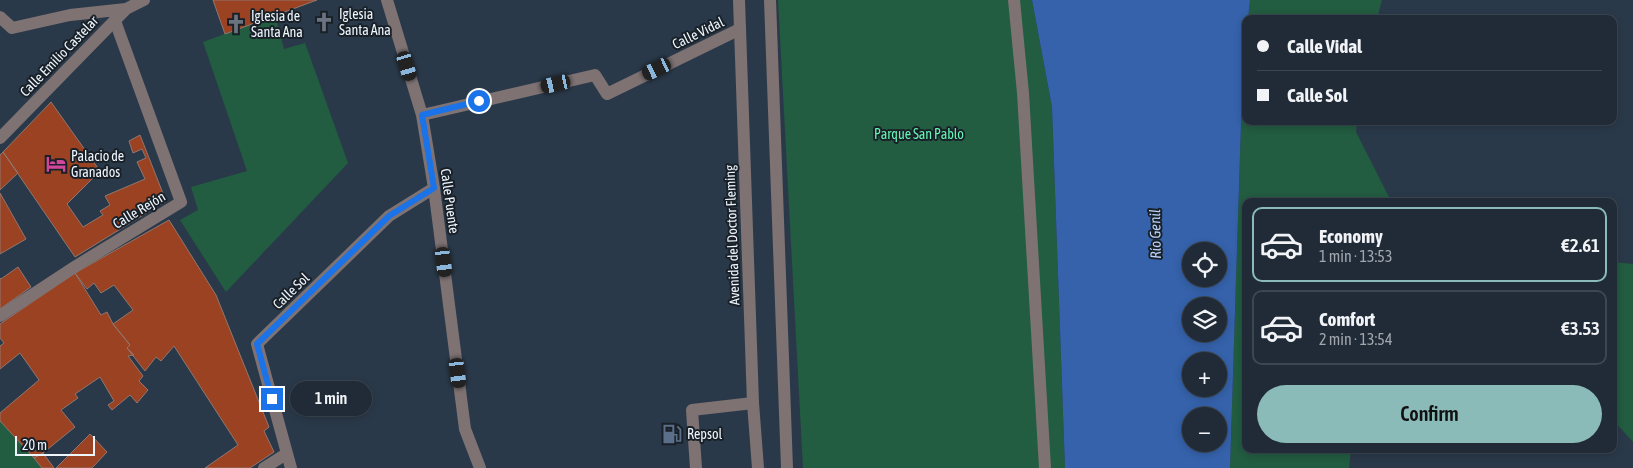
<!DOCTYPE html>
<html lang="en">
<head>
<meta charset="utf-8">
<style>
  body { margin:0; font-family:"Asap Condensed",sans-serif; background:#2d3742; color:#f1f3f6; height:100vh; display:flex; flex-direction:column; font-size:19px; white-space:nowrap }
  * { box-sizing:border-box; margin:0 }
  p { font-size:16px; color:#a2a7ad }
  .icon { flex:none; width:28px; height:28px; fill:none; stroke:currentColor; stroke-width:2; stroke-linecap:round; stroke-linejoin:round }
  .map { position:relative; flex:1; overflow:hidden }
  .sheet { position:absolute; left:1242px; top:198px; width:375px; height:255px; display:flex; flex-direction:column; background:#202b37; border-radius:10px; box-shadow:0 2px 8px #0003,0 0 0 1px #3d4752 }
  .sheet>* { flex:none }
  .hud { position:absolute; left:1242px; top:15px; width:375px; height:110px; border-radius:10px; box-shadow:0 2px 8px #0003,0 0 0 1px #3d4752; display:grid; align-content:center; height:110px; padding:0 15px; background:#202b37 }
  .fabs { position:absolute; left:1182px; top:242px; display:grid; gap:10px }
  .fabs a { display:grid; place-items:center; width:45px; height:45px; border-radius:50%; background:#202b37; box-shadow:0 2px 8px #0003,0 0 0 1px #3d4752; font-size:25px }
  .scale { position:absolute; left:15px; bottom:12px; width:80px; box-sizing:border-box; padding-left:5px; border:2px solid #edf5fd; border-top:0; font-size:14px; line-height:18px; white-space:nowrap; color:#edf5fd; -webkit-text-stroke:4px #192027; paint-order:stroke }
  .end { position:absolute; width:22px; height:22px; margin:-11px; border:6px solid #1a73e8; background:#fff; box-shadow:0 0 0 2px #fff }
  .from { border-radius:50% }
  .bubble { position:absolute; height:35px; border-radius:18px; background:#202b37; box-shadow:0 2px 8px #0003,0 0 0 1px #3d4752; font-size:16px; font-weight:600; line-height:35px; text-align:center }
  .car { position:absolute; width:15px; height:30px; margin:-15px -8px; border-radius:6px; box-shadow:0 0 4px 1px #0007; background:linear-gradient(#222 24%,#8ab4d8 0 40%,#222 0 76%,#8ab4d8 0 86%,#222 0) }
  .hud b { display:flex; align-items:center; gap:18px; height:48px; font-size:19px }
  .hud b+b { border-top:1px solid #3d4752 }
  .hud i { width:12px; height:12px; background:#f1f3f6 }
  ul { padding:9px 0 0; list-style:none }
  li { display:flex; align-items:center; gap:15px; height:75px; margin:0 10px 8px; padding:0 5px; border:2px solid #3d4752; border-radius:10px }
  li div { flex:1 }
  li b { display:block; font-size:19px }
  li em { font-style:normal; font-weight:600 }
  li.current { border-color:#8bbbb9 }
  li>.icon { width:45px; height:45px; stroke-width:1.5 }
  .action { display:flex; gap:10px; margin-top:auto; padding:10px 15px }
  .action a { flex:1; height:58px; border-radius:30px; background:#8bbbb9; color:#111; font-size:20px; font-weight:600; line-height:58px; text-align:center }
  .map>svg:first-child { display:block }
</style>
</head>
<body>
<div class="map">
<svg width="1633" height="468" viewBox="0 0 1633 468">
  <rect width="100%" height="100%" fill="#2a3949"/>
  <path fill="#225c41" d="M778,0H1032L1052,107L1065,468H803Z
    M1250,0H1382L1377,19H1248Z
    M275,15L284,49L305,43L348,163L226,292L180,220L198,210L191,187L247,171L203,42Z
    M1246,41V121H1357L1356,132L1391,201H1246V449H1351L1349,468H1230L1242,93Z
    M1614,262L1633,264V442L1614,421Z
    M0,421L43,468H0Z"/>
  <path fill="#3562ab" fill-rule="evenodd" d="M1032,0H1250L1248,19H1246V41L1242,93L1230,468H1065L1052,107ZM1191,251H1219V279H1191ZM1191,306H1219V334H1191ZM1191,361H1219V389H1191ZM1191,416H1219V444H1191Z"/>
  <path fill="#9b4222" stroke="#91776f" d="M213,0H317L225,34Z
    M51,102L100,171L67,204L83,227L103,215L100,211L110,205L105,196L145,179L137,162L146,158L142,149L133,153L129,141L140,135L166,201L75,257L3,152Z
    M3,152L18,173L0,190V155Z
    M0,193L26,239L0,254Z
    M169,220L216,295L269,427L264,431L274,452L250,468H205L238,445L174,346L161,361L156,357L145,371L127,348L130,345L113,324L133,310L114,285L101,293L94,283L87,289L75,273Z
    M18,267L31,287L0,309V278L1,279Z
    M75,273L101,315L107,312L113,324L130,345L127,348L134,355L128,356L143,376L139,381L148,390L137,403L130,395L112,410L108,405L114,401L100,377L75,394L78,398L61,410L75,427L43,453L34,458L0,421V413L39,380L20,353L0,369V346L4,343L0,338V324Z
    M90,434L107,452L92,468H56Z
    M43,453L54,468H42L34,458Z"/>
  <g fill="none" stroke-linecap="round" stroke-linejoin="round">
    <path stroke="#7e7273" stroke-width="12" d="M696,468L692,410L753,403"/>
    <path stroke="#7e7273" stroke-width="12" d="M1014,0L1023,93L1045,468"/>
    <path stroke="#7e7273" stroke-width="12" d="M387,0L422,115L434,188L465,429L480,468
      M422,115L595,75L607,94L740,29
      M0,316L76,266L181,202L115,21
      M264,468L286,454
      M291,468L257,344L389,216L434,188"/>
    <path stroke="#7e7273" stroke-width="12" d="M739,0L753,403L758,468
      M770,0L787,468
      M0,17L12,28L70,15L126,9
      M0,138L126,9L144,0"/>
  </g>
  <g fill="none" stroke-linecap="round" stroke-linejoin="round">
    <path stroke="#1a73e8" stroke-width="6" d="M272,399L257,344L389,216L434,188L422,115L479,101"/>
  </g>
  <defs>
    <symbol id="church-bare" viewBox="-9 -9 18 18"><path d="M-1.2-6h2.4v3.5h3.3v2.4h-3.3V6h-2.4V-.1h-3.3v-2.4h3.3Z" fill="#6b7280" stroke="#192027" stroke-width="2.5" paint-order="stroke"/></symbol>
    <symbol id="hotel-bare" viewBox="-9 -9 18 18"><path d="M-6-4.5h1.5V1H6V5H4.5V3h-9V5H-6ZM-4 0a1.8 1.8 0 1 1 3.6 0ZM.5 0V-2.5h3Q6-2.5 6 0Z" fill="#d1479c" stroke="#192027" stroke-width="2.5" paint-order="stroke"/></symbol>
    <symbol id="fuel-bare" viewBox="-9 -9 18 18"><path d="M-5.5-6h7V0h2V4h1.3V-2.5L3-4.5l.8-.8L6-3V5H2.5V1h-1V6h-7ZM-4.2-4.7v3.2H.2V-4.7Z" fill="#5c6f8a" stroke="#192027" stroke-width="2.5" paint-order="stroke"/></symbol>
  </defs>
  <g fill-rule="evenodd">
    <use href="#church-bare" x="310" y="8" width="28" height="28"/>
    <use href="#church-bare" x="222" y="10" width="28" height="28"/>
    <use href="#hotel-bare" x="42" y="150" width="28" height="28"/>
    <use href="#fuel-bare" x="658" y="420" width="28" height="28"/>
  </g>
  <g text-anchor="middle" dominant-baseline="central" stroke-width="4" stroke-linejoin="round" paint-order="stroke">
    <g font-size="14" fill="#edf5fd" stroke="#192027" text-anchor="start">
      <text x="339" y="14">Iglesia<tspan x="339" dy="16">Santa Ana</tspan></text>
      <text x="251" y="16">Iglesia de<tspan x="251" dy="16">Santa Ana</tspan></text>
      <text x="71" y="156">Palacio de<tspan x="71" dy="16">Granados</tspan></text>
      <text x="687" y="434">Repsol</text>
    </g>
    <g font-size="14" fill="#edf5fd" stroke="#192027">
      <text transform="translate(698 33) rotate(-26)">Calle Vidal</text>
      <text transform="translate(59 56) rotate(-46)">Calle Emilio Castelar</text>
      <text transform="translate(450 201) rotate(82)">Calle Puente</text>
      <text transform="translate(139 210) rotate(-31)">Calle Rejón</text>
      <text transform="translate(732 235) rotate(-92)">Avenida del Doctor Fleming</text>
      <text transform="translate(291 291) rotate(-44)">Calle Sol</text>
    </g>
    <g font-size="14" fill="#63f5b3" stroke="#192027">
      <text x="919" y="134">Parque San Pablo</text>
    </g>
    <g font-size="15" font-style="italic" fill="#bad3fc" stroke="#192027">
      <text transform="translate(1155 234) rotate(-91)">Río Genil</text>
    </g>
  </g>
</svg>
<div class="fabs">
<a><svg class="icon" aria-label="locate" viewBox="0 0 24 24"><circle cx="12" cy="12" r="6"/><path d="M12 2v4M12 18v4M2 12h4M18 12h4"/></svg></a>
<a><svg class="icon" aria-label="layers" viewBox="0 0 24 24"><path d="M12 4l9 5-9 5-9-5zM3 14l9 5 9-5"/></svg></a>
<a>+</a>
<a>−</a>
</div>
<div class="scale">20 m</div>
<i class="end from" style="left:479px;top:101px"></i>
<i class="end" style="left:272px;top:399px"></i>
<div class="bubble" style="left:290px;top:381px;width:82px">1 min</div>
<i class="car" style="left:407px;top:66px;rotate:163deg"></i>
<i class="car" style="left:657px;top:69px;rotate:244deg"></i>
<i class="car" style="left:556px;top:84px;rotate:257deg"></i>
<i class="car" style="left:444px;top:262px;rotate:173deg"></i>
<i class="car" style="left:458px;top:373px;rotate:173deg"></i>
<div class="hud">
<b><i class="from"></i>Calle Vidal</b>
<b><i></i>Calle Sol</b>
</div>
<section class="sheet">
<ul>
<li class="current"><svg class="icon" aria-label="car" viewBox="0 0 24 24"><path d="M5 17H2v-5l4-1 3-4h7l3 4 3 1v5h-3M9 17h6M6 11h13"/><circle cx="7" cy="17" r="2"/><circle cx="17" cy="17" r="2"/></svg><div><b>Economy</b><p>1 min · 13:53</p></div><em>€2.61</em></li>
<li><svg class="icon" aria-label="car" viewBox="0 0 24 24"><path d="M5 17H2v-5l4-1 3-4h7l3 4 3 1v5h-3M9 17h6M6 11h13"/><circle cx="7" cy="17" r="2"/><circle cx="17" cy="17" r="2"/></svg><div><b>Comfort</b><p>2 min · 13:54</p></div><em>€3.53</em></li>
</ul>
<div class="action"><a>Confirm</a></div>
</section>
</div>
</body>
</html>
